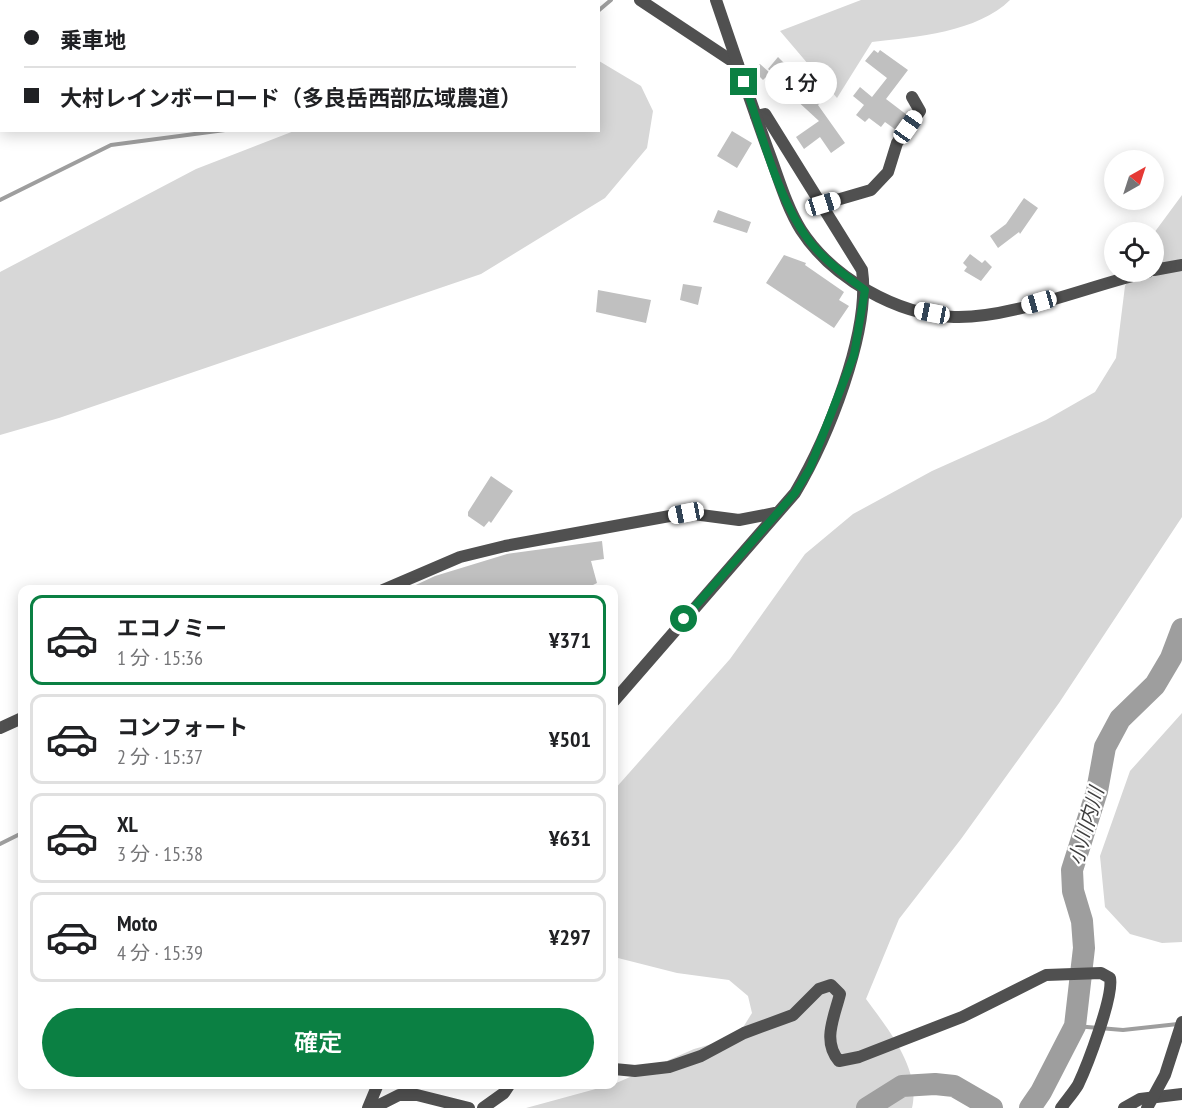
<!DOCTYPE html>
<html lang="ja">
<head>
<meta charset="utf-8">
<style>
  body { margin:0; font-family:"PT Sans Narrow","Noto Sans JP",sans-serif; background:#f6f6f6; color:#202124; height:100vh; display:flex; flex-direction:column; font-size:22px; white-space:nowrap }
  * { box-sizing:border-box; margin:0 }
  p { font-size:20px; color:#757577 }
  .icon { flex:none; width:33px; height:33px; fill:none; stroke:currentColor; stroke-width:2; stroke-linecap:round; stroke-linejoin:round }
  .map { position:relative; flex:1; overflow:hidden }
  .panel { position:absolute; left:18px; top:585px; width:600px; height:504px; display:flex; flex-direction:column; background:#fff; border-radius:12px; box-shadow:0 3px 15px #0003 }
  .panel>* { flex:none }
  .guide { position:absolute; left:0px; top:0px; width:600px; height:132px; box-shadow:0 3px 15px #0003; display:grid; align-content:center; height:132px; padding:0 24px; background:#fff }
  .needle { width:39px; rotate:39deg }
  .controls { position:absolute; left:1104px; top:150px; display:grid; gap:12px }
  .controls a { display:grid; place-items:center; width:60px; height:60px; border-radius:50%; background:#fff; box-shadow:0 3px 15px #0003; font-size:30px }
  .end { position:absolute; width:27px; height:27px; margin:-14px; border:8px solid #0b8043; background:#fff; box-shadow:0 0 0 3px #fff }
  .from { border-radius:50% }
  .bubble { position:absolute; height:42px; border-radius:21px; background:#fff; box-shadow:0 3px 15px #0003; font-size:20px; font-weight:600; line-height:42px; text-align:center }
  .car { position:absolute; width:18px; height:36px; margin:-18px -9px; border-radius:8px; box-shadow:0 0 4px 2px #0007; background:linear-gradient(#fff 24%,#345 0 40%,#fff 0 76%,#345 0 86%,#fff 0) }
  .guide b { display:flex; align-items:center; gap:21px; height:57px; font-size:22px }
  .guide b+b { border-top:2px solid #e0e0e0 }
  .guide i { width:15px; height:15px; background:#202124 }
  ul { padding:10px 0 0; list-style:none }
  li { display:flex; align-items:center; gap:18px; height:90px; margin:0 12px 9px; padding:0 12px; border:3px solid #e0e0e0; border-radius:12px }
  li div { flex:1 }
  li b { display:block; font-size:22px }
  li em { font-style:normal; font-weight:600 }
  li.on { border-color:#0b8043 }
  li>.icon { width:54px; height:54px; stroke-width:1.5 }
  .cta { display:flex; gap:12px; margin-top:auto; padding:12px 24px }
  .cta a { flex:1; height:69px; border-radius:36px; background:#0b8043; color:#fff; font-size:24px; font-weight:600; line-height:69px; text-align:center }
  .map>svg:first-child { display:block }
</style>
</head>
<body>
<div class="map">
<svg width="1182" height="1108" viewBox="0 0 1182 1108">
  <rect width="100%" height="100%" fill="#fff"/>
  <path fill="#d7d7d7" d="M861,0H1010C978,32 916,37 872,42L837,98L780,31Z
    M599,61L641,86L653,111L647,148L605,198L481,274L59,418L0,435V272L196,169L294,131L598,130Z
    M1182,195V517L1059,703L961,839L899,919L866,999C888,1029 921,1069 912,1108H526L614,1084L694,1049L737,1037L752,1013L748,996L729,980L677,973L614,957V790L730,659L805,554L853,514L932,471L1046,420L1095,392L1116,358L1125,286L1132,272H1154V233Z
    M1182,713V942L1162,943L1130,934L1105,907L1100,856L1130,771Z"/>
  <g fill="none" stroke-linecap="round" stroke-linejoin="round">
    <path stroke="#9e9e9e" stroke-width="4" d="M598,11L611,0
      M0,200L111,145L225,130
      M0,844L22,833
      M1075,1026L1123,1030L1178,1024"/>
    <path stroke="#9e9e9e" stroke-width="22" d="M867,1108L902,1086L935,1084L954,1086L992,1108
      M1030,1108L1041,1092L1075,1026L1084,948L1082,921L1073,891L1072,870L1097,791L1105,747L1120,719L1155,685L1171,658L1182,629"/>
  </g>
  <path fill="#c0c0c0" d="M874,50L878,53L880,50L908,70L886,99L907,115L896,130L885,122L881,127L869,118L865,122L856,115L864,105L853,96L860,87L872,97L887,78L865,61Z
    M778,57L815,94L813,97L820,103L818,105L845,143L831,153L820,137L804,149L796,137L819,121L793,97L796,94L768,69Z
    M760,64L770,73L763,80L753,70Z
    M732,131L752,143L737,168L717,156Z
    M1024,198L1038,208L1020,234L1019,232L998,248L990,236L1006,224Z
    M718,210L751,222L747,233L713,222Z
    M970,254L982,263L985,260L992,267L981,281L964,271L967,267L963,263Z
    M784,255L806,263L805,265L844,292L839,300L849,306L834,328L766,283Z
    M683,284L702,287L698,305L680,300Z
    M598,290L651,300L646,323L596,312Z
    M491,476L513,491L491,523L489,521L484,527L468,516V512Z
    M602,541L604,559L591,561L597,583L583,590H405L435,576L507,554Z"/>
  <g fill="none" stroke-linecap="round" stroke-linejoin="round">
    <path stroke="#505050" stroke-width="12" d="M640,0L738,65
      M823,204L871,190L888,172L897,143L920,111L912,97
      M383,590L460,557L505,546L686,513L739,520L775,513
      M614,701L795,493C827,439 871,332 862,270L765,114L756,116
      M0,728L22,718
      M614,1069L635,1071L669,1067L701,1056L744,1033L793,1015L819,989L831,985L840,994C834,1018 822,1041 839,1061L859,1057L962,1017L1046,975L1101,973L1110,978C1114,996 1087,1066 1078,1085C1073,1093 1066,1101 1061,1108
      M368,1108L378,1084
      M373,1108L399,1095H417L469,1108
      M483,1108L504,1093L510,1084
      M1124,1108L1140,1099L1182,1094"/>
    <path stroke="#505050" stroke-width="12" d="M716,0C733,50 750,100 768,150C778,176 786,206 801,230C832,278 897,315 954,317C1011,319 1091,285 1148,272
      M1154,270L1182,265"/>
    <path stroke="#505050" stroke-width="12" d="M1147,1108L1165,1075L1182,1022"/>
  </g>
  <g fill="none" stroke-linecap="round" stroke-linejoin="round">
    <path stroke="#0b8043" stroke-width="8" d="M684,619L795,493L810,468L854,355L865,290C841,273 816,254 801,229C774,186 761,130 744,82"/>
  </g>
  <g text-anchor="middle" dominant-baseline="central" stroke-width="4.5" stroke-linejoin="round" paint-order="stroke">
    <g font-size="20" font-style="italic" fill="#3f3f3f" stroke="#fff">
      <text transform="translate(1086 826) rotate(-74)">小川内川</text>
    </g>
  </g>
</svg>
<div class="controls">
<a><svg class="needle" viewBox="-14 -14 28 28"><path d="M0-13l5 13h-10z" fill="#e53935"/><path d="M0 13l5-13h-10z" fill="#757577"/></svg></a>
<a><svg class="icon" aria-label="locate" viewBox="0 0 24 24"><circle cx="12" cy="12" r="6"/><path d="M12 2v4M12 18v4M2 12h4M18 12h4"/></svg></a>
</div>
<i class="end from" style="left:684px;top:619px"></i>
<i class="end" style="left:744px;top:82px"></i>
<div class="bubble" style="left:765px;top:62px;width:72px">1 分</div>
<i class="car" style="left:908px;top:127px;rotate:35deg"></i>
<i class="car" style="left:823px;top:204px;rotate:73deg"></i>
<i class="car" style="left:1039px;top:302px;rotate:254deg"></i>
<i class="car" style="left:932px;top:313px;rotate:281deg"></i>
<i class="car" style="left:686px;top:513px;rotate:259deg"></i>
<div class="guide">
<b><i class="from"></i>乗車地</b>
<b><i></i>大村レインボーロード（多良岳西部広域農道）</b>
</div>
<section class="panel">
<ul>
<li class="on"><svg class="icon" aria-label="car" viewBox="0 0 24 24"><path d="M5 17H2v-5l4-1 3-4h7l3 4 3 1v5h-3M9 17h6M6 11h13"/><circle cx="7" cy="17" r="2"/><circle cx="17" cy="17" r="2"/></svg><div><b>エコノミー</b><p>1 分 · 15:36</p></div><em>¥371</em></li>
<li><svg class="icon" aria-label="car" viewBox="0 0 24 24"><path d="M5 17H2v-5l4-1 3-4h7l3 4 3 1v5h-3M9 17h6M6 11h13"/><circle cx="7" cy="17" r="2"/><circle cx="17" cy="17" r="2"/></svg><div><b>コンフォート</b><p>2 分 · 15:37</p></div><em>¥501</em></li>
<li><svg class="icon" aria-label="car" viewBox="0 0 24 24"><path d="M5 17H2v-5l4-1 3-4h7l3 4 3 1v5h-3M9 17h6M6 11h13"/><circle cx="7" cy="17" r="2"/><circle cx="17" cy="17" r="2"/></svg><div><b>XL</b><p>3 分 · 15:38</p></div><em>¥631</em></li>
<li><svg class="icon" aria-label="car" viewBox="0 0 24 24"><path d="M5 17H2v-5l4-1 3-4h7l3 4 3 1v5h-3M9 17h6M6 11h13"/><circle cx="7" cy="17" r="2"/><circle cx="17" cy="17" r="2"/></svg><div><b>Moto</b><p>4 分 · 15:39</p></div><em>¥297</em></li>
</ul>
<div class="cta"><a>確定</a></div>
</section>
</div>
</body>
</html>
